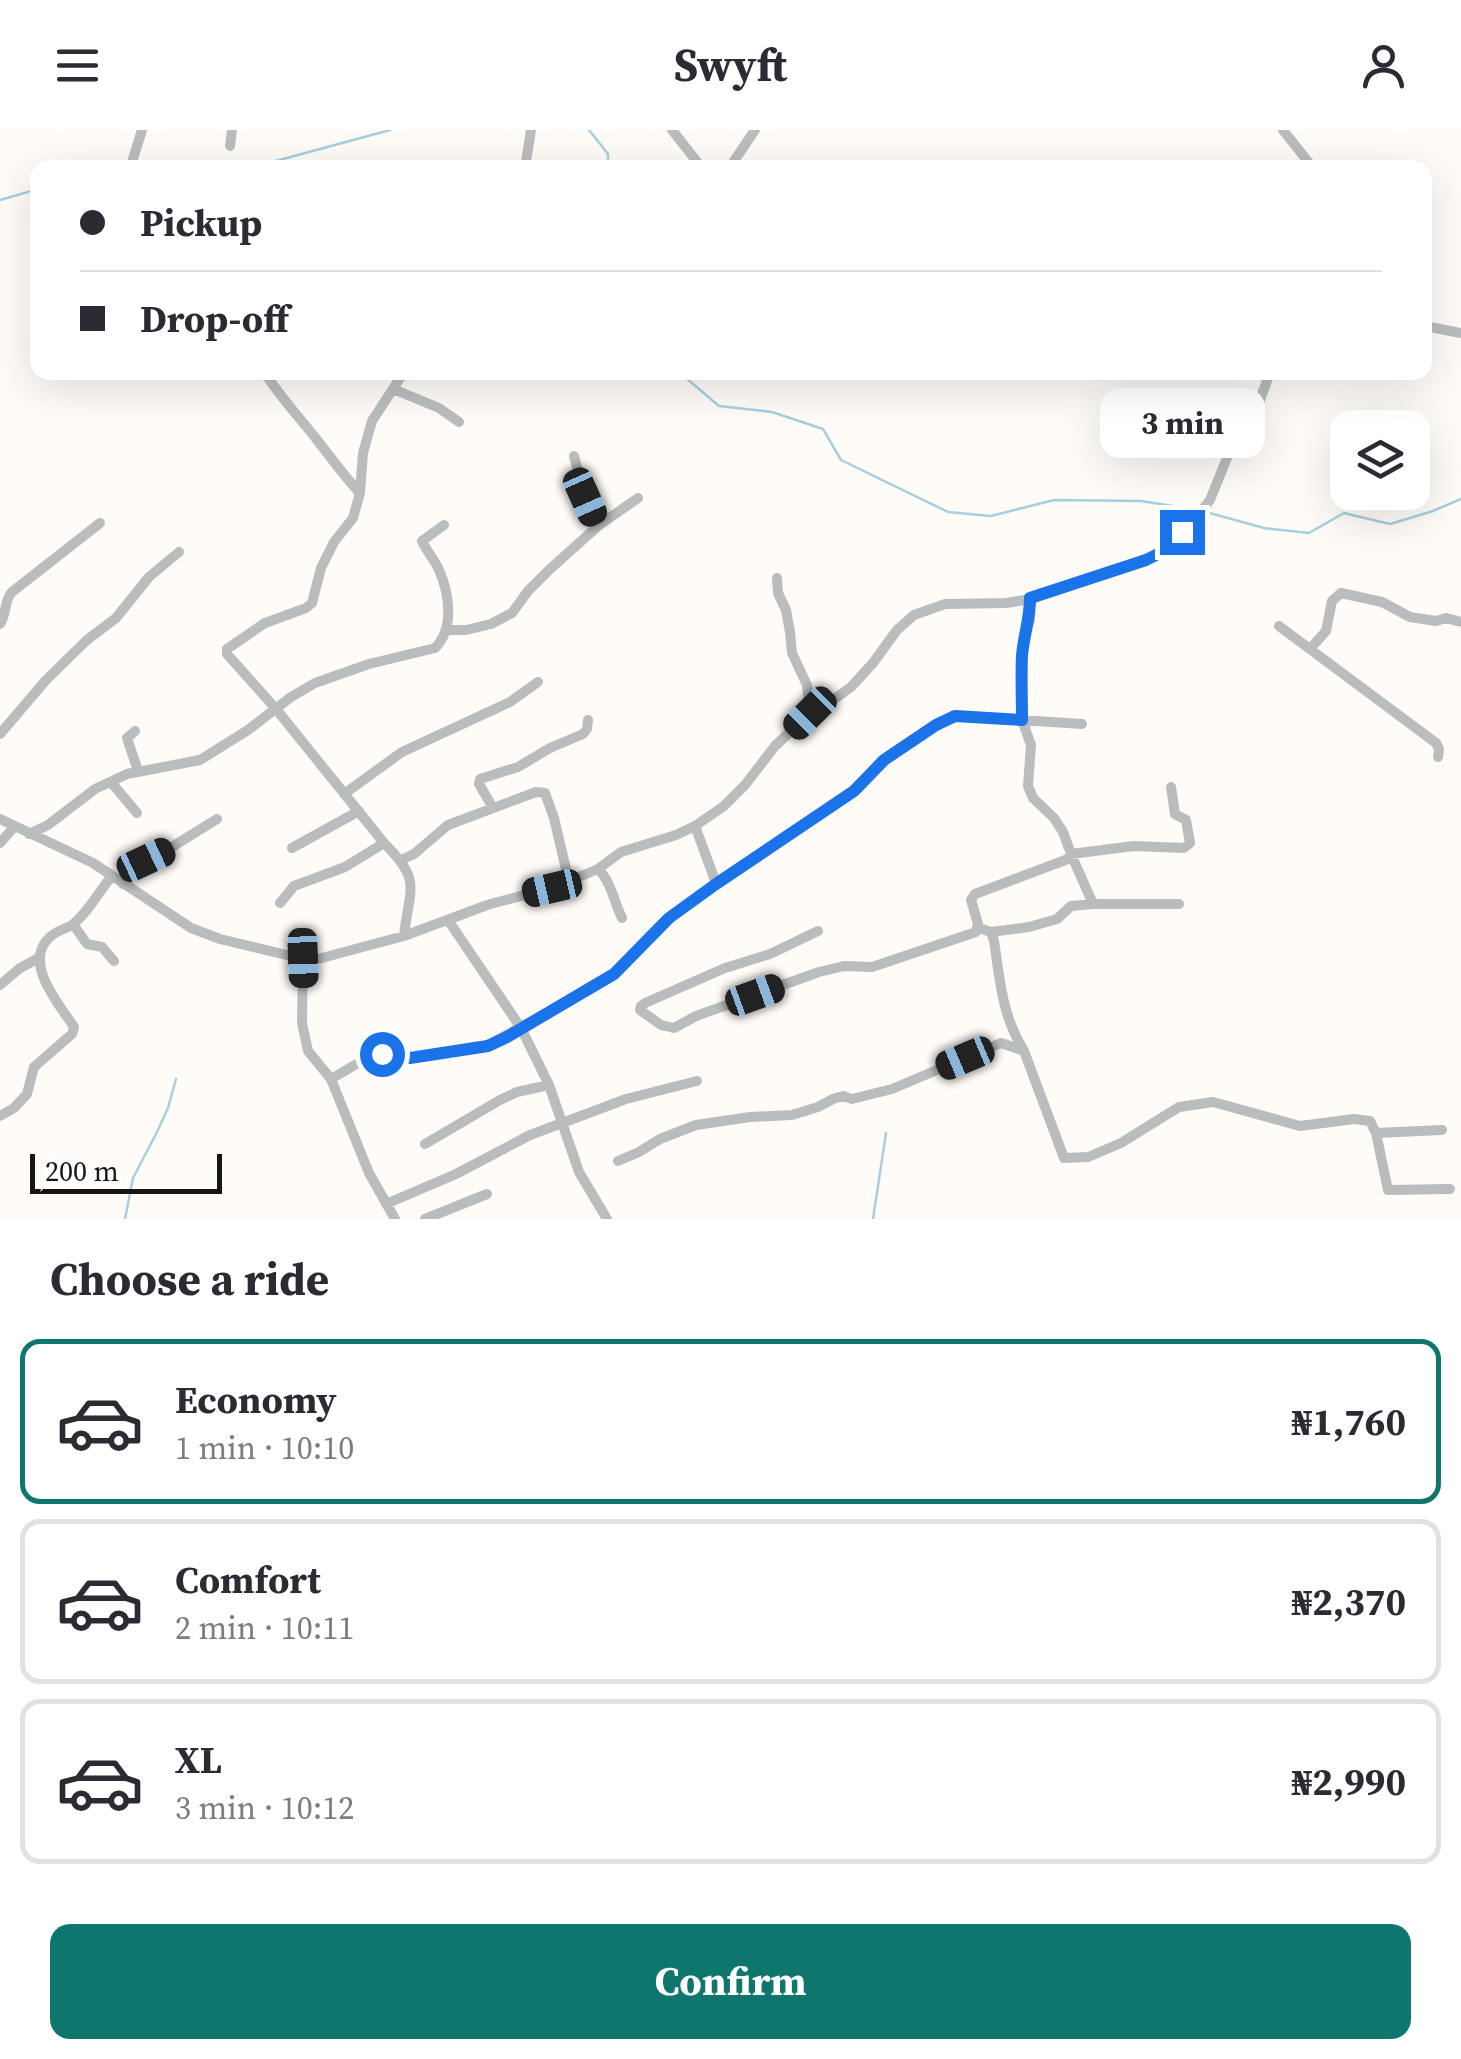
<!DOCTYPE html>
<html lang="en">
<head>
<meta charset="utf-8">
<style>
  body { margin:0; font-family:"Source Serif 4",serif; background:#f7f7f7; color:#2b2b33; height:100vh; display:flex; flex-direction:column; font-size:38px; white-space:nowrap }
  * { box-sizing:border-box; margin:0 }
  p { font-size:32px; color:#7c7c81 }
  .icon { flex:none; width:55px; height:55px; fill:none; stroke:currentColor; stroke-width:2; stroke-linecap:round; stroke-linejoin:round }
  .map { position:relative; height:1089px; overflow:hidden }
  .side { display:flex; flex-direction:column; background:#fff; flex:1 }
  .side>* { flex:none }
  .top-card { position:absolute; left:30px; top:30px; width:1402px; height:220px; border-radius:20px; box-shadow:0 10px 40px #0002; display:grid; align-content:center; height:220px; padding:0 50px; background:#fff }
  .controls { position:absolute; left:1330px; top:280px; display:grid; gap:20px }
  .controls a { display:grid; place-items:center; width:100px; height:100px; border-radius:20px; background:#fff; box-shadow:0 10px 40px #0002; font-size:50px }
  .scale { position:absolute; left:30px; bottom:25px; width:192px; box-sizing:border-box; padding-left:10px; border:5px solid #181614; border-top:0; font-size:28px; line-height:35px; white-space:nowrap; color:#181614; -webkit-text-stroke:8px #fff; paint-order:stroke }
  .end { position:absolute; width:45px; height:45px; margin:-22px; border:12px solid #1a73e8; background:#fff; box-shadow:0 0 0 5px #fff }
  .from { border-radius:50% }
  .bubble { position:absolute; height:70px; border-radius:20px; background:#fff; box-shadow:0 10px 40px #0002; font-size:32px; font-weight:700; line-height:70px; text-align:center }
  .car { position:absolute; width:30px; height:60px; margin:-30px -15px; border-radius:12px; box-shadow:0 0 8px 2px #0007; background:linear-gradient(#222 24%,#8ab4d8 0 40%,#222 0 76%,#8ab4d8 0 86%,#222 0) }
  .top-card b { display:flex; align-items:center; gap:35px; height:95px; font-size:38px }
  .top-card b+b { border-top:2px solid #e1e1e2 }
  .top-card i { width:25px; height:25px; background:#2b2b33 }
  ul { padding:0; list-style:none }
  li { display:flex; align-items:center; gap:30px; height:165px; margin:0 20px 15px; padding:0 30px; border:5px solid #e1e1e2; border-radius:20px }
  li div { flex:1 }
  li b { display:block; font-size:38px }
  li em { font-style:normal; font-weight:700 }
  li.on { border-color:#0f766e }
  li>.icon { width:90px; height:90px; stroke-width:1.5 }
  h2 { padding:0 50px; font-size:45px; line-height:120px }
  .action { display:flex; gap:20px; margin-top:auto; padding:20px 50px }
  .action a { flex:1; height:115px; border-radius:20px; background:#0f766e; color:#fff; font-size:40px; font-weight:700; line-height:115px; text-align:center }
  header { display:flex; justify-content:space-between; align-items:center; height:130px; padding:0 50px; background:#fff; font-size:45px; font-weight:700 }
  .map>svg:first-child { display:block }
</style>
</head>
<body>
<header><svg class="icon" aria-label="menu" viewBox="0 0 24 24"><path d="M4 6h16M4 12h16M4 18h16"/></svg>Swyft<svg class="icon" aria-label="person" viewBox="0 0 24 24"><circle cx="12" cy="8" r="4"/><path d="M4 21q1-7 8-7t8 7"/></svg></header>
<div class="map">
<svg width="1461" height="1089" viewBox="0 0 1461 1089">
  <rect width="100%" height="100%" fill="#fffbf7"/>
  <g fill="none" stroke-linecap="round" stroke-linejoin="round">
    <path stroke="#a8cfe0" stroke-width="2.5" d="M589,0L608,24V38
      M250,38L390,0
      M0,70L38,59
      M679,242L719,276L772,282L823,299L841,330L948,382L991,386L1054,370L1141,371L1198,380
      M1206,382L1264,398L1309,403L1344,383L1390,394L1433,381L1461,369
      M125,1089L133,1048L157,1002L168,978L176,949
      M873,1089L886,1003"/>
    <path stroke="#babdbe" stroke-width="10" d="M672,0L702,38
      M1283,0L1313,38
      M230,16L232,0
      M132,32L142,0
      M525,38L531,0
      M724,38L732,34L755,0
      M1425,196L1461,203
      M264,242C279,265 297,285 314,306C329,325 343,345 360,363L363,323L372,291L404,242
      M393,259L439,278L459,292
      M574,326L585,367L598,396
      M360,363L353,388L334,412L321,438L312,473L306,478L265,493L227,519V524L276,579L384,713C423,752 409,757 404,806
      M777,448L778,463L786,480L790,502L792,523L807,555L810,583
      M0,494C7,484 4,470 12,462L100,393
      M1279,496L1436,613L1439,619L1438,627
      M446,500H466L491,494L512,483L528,461L549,440L598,396L638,368
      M1310,519L1326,501L1332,471L1341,463L1382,472L1410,487L1436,491L1446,488L1461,492
      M135,601L127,608L138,641
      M0,604L46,550L87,510L116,488L149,447L179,422
      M111,652L137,683
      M1171,657L1175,684L1186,690L1190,713L1184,718L1134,716L1071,724L1093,774H1179
      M344,664L402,622L510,572L538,552
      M493,678L479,654L480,649L518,637L550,618L583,604L587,599L588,590
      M0,689L93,733L191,798L220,809L303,829H318L404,806L490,774L552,758L598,739L621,722L676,705L695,696L724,676L745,655L775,616L810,583L833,570L851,557L873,533L897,500L914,485L945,474L1006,473L1031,469L1135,434L1158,424L1195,389L1210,370L1229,323L1254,287L1270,242
      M695,696L716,753
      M29,704L48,695L95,659L127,644L200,630L248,600L291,567L315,553L369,534L435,518C455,498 449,463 439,440C435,430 427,422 422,411L444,395
      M0,713L15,696
      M292,718L359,681
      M401,730L414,724L448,695L536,662L545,663L554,688L569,752
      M598,739C611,751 614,772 622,788
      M123,754L146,730L167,720L217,689
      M280,773L294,756L345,737L384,713
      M448,790L521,898L549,955L579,1042L607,1089
      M73,794L87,814L102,817L114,831
      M818,801L770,824L725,838L645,873L641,876L640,880L661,895L674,898L696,886L819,842L844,836L872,837L976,802L978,794L971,770L975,764L1068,729L1071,724L1063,702L1054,688L1033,668L1028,656L1031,615L1022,590V529L1024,509L1030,490L1031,469
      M991,802L1029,797L1057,789L1071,776L1093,774
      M303,829L302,893L308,921L331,949L369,1043L395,1089
      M0,855L20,838L39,828
      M1024,921L1064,1028L1088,1027L1121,1013L1179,977L1213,972L1300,996L1354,989L1370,991L1376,1003L1388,1060L1450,1059
      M331,949L360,932L382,924L410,928L488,915L597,855L614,845L669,788L716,753L854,661L883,630L935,595L955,586L1082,594
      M0,986L14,978L27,964L34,937L72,904L74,897C59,874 21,831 51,806C57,801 65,799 72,795C88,783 99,761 112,746
      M1376,1003L1442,1000
      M425,1014L500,970L517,962L549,955
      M618,1031L639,1022L660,1009L696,995L750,987L792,985L818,977L833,969L843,966L852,969L892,959L1001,913L1024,921C1002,886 1000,850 994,811L991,802L979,798
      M386,1074L456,1044L530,1005L626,969L697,951
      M425,1089L487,1064"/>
  </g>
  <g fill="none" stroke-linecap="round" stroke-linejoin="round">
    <path stroke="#1a73e8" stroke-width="12" d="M382,924L388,923L410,928L488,916L507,907L614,844L669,788L716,754L854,661L884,630L936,595L955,586L1022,590C1022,568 1021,546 1022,525C1024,505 1030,488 1030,468L1146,430L1158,424L1182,402"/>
  </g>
</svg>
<div class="controls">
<a><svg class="icon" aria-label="layers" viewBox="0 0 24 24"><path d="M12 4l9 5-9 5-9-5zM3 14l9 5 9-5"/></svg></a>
</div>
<div class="scale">200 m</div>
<i class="end from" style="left:382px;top:924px"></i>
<i class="end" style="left:1182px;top:402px"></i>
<div class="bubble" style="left:1100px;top:258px;width:165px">3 min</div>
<i class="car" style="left:585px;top:367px;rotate:156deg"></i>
<i class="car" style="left:810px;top:583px;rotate:225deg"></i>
<i class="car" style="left:146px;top:730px;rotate:65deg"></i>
<i class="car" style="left:552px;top:758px;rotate:257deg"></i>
<i class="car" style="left:303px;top:828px;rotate:178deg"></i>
<i class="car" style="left:755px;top:865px;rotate:70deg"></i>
<i class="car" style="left:965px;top:928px;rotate:247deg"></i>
<div class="top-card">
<b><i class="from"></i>Pickup</b>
<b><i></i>Drop-off</b>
</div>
</div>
<section class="side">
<h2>Choose a ride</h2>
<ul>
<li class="on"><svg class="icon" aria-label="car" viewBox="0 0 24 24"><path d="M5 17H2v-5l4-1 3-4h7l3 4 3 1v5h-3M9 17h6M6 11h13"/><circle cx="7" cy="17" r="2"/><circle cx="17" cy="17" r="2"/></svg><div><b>Economy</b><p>1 min · 10:10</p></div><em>₦1,760</em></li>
<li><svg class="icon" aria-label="car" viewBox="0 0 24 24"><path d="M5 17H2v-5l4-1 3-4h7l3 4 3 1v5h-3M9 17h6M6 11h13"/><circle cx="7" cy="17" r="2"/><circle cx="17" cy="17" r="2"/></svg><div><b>Comfort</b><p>2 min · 10:11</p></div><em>₦2,370</em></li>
<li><svg class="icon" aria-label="car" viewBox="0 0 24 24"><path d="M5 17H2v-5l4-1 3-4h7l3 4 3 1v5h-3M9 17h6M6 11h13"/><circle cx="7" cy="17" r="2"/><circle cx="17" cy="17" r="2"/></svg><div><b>XL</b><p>3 min · 10:12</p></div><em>₦2,990</em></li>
</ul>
<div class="action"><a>Confirm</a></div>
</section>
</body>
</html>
